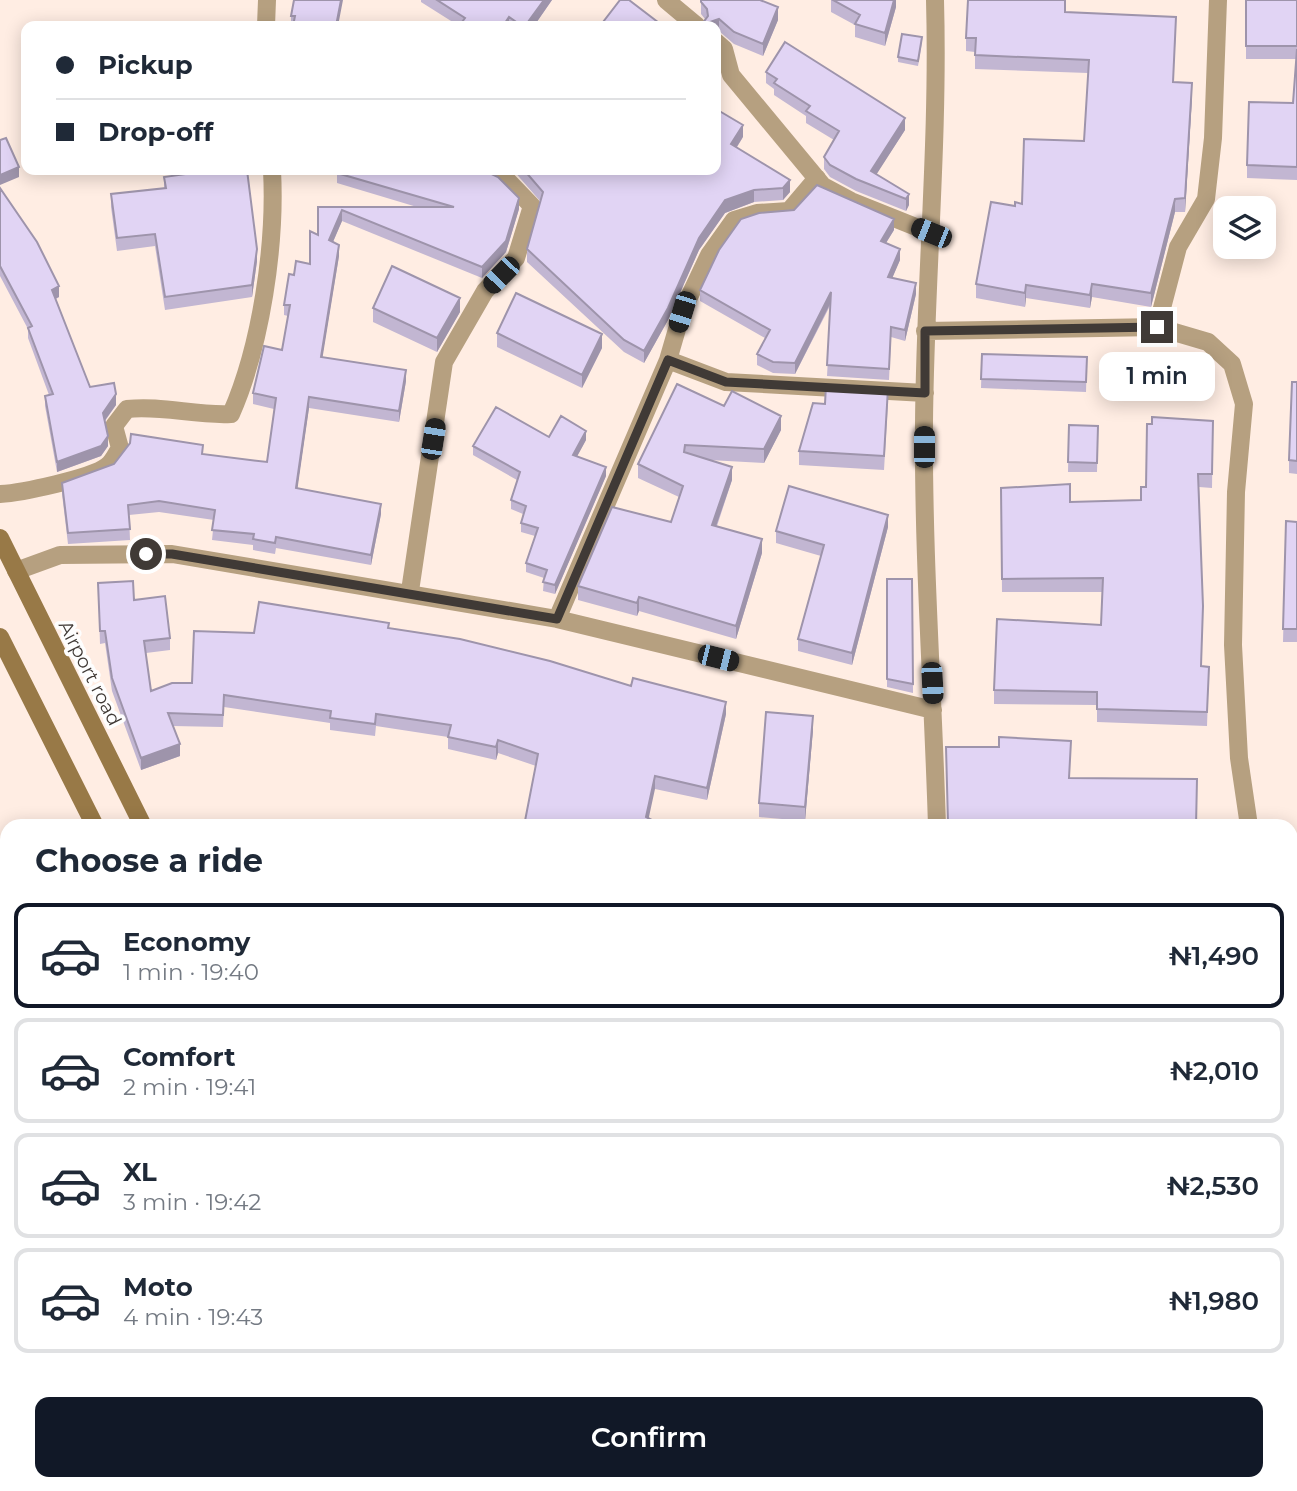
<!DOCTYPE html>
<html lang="en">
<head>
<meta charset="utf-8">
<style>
  body { margin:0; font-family:Montserrat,sans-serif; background:#f2f2f3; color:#1f2937; height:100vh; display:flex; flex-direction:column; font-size:26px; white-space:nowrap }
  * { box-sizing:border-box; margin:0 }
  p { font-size:23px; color:#747a83 }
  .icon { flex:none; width:38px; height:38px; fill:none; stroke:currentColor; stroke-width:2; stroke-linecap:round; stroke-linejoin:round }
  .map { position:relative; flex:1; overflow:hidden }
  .drawer { position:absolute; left:0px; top:819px; width:1298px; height:672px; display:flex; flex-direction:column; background:#fff; border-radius:21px 21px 0 0; box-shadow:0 4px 18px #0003 }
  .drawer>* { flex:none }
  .hud { position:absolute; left:21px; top:21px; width:700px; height:154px; border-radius:14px; box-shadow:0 4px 18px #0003; display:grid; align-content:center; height:154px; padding:0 35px; background:#fff }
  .controls { position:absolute; left:1213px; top:196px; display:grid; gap:14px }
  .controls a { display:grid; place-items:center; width:63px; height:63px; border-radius:14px; background:#fff; box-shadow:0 4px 18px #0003; font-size:35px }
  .end { position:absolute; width:32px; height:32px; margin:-16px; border:9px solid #403a36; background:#fff; box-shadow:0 0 0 4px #fff }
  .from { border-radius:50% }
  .bubble { position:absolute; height:49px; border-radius:14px; background:#fff; box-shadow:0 4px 18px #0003; font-size:23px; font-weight:600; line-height:49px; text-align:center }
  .car { position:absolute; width:21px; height:42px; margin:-21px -10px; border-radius:9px; box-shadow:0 0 5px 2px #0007; background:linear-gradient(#222 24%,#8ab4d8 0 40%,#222 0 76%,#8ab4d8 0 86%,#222 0) }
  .hud b { display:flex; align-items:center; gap:24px; height:66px; font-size:26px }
  .hud b+b { border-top:2px solid #e0e1e3 }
  .hud i { width:18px; height:18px; background:#1f2937 }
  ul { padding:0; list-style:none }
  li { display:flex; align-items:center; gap:21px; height:105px; margin:0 14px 10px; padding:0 21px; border:4px solid #e0e1e3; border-radius:14px }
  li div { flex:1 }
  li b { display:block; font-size:26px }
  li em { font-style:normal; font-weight:600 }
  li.active { border-color:#111827 }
  li>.icon { width:63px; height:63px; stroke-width:1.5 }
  h2 { padding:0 35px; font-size:32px; line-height:84px }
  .button { display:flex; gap:14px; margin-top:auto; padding:14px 35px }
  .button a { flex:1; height:80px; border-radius:14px; background:#111827; color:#fff; font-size:28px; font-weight:600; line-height:80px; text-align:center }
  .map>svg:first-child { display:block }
</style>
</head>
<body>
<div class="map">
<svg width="1297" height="1491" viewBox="0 0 1297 1491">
  <rect width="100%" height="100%" fill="#ffede3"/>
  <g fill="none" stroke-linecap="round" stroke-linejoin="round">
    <path stroke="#b6a080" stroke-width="18" d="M666,0L697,26
      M935,0C939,142 925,282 924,424C923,558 933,692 937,826
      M266,26L267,0
      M716,42L724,49L731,75L823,186L851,201L931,233
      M1157,327L1178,247L1206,199L1213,138L1218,0
      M925,331L1157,327L1208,342L1232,364L1244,404L1236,492L1233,645L1239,758L1249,826
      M668,360L726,382L925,393
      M0,494C21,493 92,478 107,466C113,462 116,454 120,448L114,426L127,409C162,405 196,416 231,414C261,346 276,245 272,170
      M16,571L60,555L172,554L557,619L933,710
      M410,591L444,362L485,291L516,258L532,206L505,178L490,170
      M557,619L668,360L682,312L709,255L734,220L757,213L789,211L817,178
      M1292,845L1297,847
      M880,1491V1484"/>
    <path stroke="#987947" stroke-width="18" d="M0,538L143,826
      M0,637L95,826
      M400,1484L402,1491
      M446,1484L449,1491"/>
  </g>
  <path fill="#c2b6d2" d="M421,0H552L534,26H459L421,2Z
    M831,0H896V7L885,46L855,37V25L831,12Z
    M1066,0V12L1176,30L1173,82L1192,97L1185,212H1175L1151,307L1092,297L1090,308L1026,298L1025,307L976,298V284L1015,206L1022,204L1084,141L1088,73L975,69V52L966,51V38Z
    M1246,0H1297V180L1247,178V165L1293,103L1296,59H1246Z
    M701,2L778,20L763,56L734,44L719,31L702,24L705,19L701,14Z
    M291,16L338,26H291Z
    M922,42L918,66L898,62V57Z
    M766,72L905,130L876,174L909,194V205L906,211L856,191L830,177L824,169V157L834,140L806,123V116L774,95V89L766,83Z
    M743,137L737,147L790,192L783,200L754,202L725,213L699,250L668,320L644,363L624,352L527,262V249L540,201L513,170H716Z
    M337,173L519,209L506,252L482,278L342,221L333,242L339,256L322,357L406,381L399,422L309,408L297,488L381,514L371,565L276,548L275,554L253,550V545L212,540L214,520L159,512L129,515L130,540L68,544L62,494V483L114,464L203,455L267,462L274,409L253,404V393L282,350L288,316L284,315V305L294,275L310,264L318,235V207H417L337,183Z
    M164,177L257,261L252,297L165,310L155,246L117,251L111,207V194L164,188Z
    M0,188L59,297L56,299L90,387L116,405L105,421L108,446L101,456L57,472L45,406V396L49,395L28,338V329L0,276Z
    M894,230L886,243L900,260L892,278L916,294L905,341L891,337L889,380L827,376L831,304L795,374L773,373L757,365V354L765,338L700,301V290Z
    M373,308L460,312L437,352L373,322Z
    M497,333L602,348L582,388L497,347Z
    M982,354L1087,357L1086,392L981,388Z
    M1297,382V474L1289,473V460Z
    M888,402L884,470L799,465V451L825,404Z
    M724,406L781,430L764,463L709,460L732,480L717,526L762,553L736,639L639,611L637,616L578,600V586L671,522L679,497L638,478V464Z
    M1213,421L1212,488L1199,487L1203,620L1201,667H1209L1207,726L1097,722V705L994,704V690L1101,625L1102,592H1002L1001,488L1070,502L1141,500L1146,487Z
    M1069,425L1098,426L1097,472H1068Z
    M549,437L586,440L577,456L606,476L555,594L543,591L544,578L526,572V563L535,536L521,532V523L523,514L511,509V500L517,480L473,455V446Z
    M1286,521L1297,522V642H1283Z
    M888,527L852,665L798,651V639L821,556L776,543V531Z
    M887,579H912L913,693L887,687Z
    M98,583L134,600L170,638V650L146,653L151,691L192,683L254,633L389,629L631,686L726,714L707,800L655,789L536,766L498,753L496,760L448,749V737L376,726L375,736L330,730V723L224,707L223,727L173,726L180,756L141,770L112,691L105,643L100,644Z
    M813,730L805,821L759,817V803Z
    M1297,1218V1247L1294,1246V1233Z
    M1292,1278H1297V1455H1292Z
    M918,1484H1146L1143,1491H917Z"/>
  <path fill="#9e94ab" d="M341,0H343L338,26H336Z
    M544,0H552L534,26H525Z
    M894,0H896V7L885,46V33Z
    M778,7V20L763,56V44Z
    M509,17V26H503Z
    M719,19V31L716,32V26H706L707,23Z
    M718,57V70L716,74V62Z
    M1192,83V97L1185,212V198Z
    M905,118V130L871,183V171Z
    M743,125V137L731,156V144Z
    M19,167V177L0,185V175Z
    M790,180V192L783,200V188Z
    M754,190V202L725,213L699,250L668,320L644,363V351L699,238L725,200Z
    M909,194V205L906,211V199Z
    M519,198V209L506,252L482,278V267Z
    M1175,199V212L1151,307V293Z
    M342,210V221L329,251V240Z
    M894,219V230L881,251V241Z
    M339,245V256L321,367V357Z
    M257,249V261L252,297V285Z
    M900,249V260L888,288V277Z
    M916,283V294L905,341V330Z
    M1092,284V297L1090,308V295Z
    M1026,285V298L1025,307V293Z
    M59,286V297L52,300V290Z
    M831,292V302L795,374V363Z
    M460,298V312L437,352V338Z
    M602,334V348L582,388V375Z
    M406,370V381L399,422V411Z
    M116,394V405L103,423V413Z
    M309,397V408L296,499V488Z
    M781,416V430L764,463V449Z
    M586,431V440L573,464V455Z
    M108,436V446L101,456L57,472V462Z
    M606,467V476L555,594V585Z
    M732,467V480L712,538V525Z
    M381,504V514L371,565V555Z
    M888,515V527L852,665V653Z
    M762,539V553L736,639V626Z
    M639,597V611L637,616V603Z
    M726,702V714L707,800V788Z
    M813,716V730L805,821V807Z
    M498,740V753L496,760V747Z
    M180,744V756L141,770V758Z
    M655,776V789L647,826L646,817Z
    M1141,1484H1146L1143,1491H1139Z"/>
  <path fill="#e1d4f4" stroke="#9e94ab" stroke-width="2" d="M294,0H341L336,26H293L295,16H291Z
    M437,0H544L525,26H522L509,17L503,26H459L465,18Z
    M620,0H629L663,26H600Z
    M701,0H760L778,7L763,44L734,32L719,19L707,23L706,26H691L692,23L702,24L708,16L707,9L701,2Z
    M833,0H894L885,33L855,24L860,15Z
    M968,0H1065V12L1176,17L1173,82L1192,83L1185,198L1175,199L1151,293L1092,284L1090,295L1026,285L1025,293L976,284L991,202L1015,206V202L1022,204L1024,139L1084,141L1089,60L975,55L976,38H966Z
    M1246,0H1297V46H1246Z
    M902,34L922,37L918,61L898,57Z
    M785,42L905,118L871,171L909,194L906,199L856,179L830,165L824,157L839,131L806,111L810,106L774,83L777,79L766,72Z
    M1297,49V167L1247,165L1249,102L1293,103Z
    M716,109L743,125L731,144L790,180L783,188L754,190L725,200L699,238L668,308L644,351L624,340L527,249L543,192L524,170H716Z
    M6,138L19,167L0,175V140Z
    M214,170H247L257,249L252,285L165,297L155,234L117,238L111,194L166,188L164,177Z
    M338,170H483L498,177L519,198L506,241L482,267L342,210L329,240L339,245L321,357L406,370L399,411L309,397L296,488L381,504L371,555L276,537L275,543L253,539L254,534L212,530L215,510L159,501L128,505L130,529L68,533L62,483L114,464L130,443L131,434L203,445L202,454L267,462L276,398L253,393L264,346L282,350L290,305H284L289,274L294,275L296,261L310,264V231L318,235V207H454L337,173Z
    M817,185L894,219L881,241L900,249L888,277L916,283L905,330L891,327L889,369L827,365L831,292L795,363L773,362L757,354L770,330L700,290L719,250L741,219L759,213L794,210Z
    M0,188L37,242L59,286L52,290L90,387L114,383L116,394L103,413L108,436L101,446L57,462L45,396L53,394L28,328L32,326L0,266Z
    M392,266L460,298L437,338L373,308Z
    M516,293L602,334L582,375L497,333Z
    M982,354L1087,357L1086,382L981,379Z
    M1292,382H1297V461L1289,460Z
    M677,384L724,406L732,391L781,416L764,449L685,445L684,452L732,467L712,525L762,539L736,626L639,597L637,603L578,586L612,507L671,522L683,486L638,464Z
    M826,385L888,388L884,456L799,451L813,403L825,404Z
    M496,407L549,437L561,416L586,431L573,455L606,467L555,585L543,582L547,570L526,563L538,528L521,523L526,506L511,500L520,472L473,446Z
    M1152,417L1213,421L1212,474H1198L1203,606L1201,666L1209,667L1207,712L1097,709V692L994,690L997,619L1101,625L1103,578L1002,579L1001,488L1070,484V502L1141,500V487H1146L1147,424H1152Z
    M1069,425L1098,426L1097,463L1068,462Z
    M789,486L888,515L852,653L798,639L824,545L776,531Z
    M1286,521L1297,522V629H1283Z
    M887,579H912L913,684L887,679Z
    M133,581L134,600L165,596L170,638L144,641L151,691L172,683H192L194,631L254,633L259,602L389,623L388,628L460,639L550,661L631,686L633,678L726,702L707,788L655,776L646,817L663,826H524L538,754L498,740L496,747L448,737L451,725L376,714L375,724L330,718L331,711L224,695L223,715L168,713L180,744L141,758L112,678L105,631H100L98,583Z
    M766,712L813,716L805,807L759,803Z
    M999,737L1071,741L1069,778L1197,779L1196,826H952V823H948L946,747H999Z
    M1297,1218V1234L1294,1233Z
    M1292,1278H1297V1442H1292Z
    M553,1484H615L616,1487L626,1484L627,1491H554Z
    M764,1484H825V1491H763Z
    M918,1484H984L982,1491H917Z
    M995,1484H1141L1139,1491H1029V1489Z"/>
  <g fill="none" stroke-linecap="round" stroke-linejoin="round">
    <path stroke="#403a36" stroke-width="9" d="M146,554H172L557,619L668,360L726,382L925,393V331L1157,327"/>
  </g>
  <g text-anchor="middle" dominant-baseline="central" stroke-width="7" stroke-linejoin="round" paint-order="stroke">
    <g font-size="19" fill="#403a36" stroke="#fefefe">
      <text transform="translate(90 673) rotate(63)">Airport road</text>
    </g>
  </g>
</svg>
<div class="controls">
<a><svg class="icon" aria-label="layers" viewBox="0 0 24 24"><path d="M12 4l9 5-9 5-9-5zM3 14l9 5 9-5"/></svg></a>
</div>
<i class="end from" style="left:146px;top:554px"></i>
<i class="end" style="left:1157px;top:327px"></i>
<div class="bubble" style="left:1099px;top:352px;width:116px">1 min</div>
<i class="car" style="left:931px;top:233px;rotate:292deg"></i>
<i class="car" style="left:501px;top:275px;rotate:224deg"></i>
<i class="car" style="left:682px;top:312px;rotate:197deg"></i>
<i class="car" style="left:433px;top:439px;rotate:9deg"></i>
<i class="car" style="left:924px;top:447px;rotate:0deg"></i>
<i class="car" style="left:718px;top:658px;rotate:104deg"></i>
<i class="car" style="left:932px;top:683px;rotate:177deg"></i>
<div class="hud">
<b><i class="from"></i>Pickup</b>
<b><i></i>Drop-off</b>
</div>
<section class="drawer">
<h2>Choose a ride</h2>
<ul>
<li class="active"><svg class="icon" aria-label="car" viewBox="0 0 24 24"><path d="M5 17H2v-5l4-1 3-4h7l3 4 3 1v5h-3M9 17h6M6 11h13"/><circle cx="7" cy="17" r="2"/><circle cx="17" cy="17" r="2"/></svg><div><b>Economy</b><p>1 min · 19:40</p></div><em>₦1,490</em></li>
<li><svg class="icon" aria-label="car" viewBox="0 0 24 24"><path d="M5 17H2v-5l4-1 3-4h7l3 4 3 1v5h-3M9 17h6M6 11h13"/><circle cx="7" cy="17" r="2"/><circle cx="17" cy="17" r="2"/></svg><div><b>Comfort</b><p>2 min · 19:41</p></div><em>₦2,010</em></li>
<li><svg class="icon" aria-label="car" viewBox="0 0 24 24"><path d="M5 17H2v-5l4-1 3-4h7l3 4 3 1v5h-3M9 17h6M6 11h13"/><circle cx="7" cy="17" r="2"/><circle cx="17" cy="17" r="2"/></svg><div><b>XL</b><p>3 min · 19:42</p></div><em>₦2,530</em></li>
<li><svg class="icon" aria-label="car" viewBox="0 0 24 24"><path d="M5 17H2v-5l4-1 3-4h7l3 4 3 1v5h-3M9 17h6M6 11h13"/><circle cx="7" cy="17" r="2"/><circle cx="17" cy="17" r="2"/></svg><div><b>Moto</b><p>4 min · 19:43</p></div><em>₦1,980</em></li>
</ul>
<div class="button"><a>Confirm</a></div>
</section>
</div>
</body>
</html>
